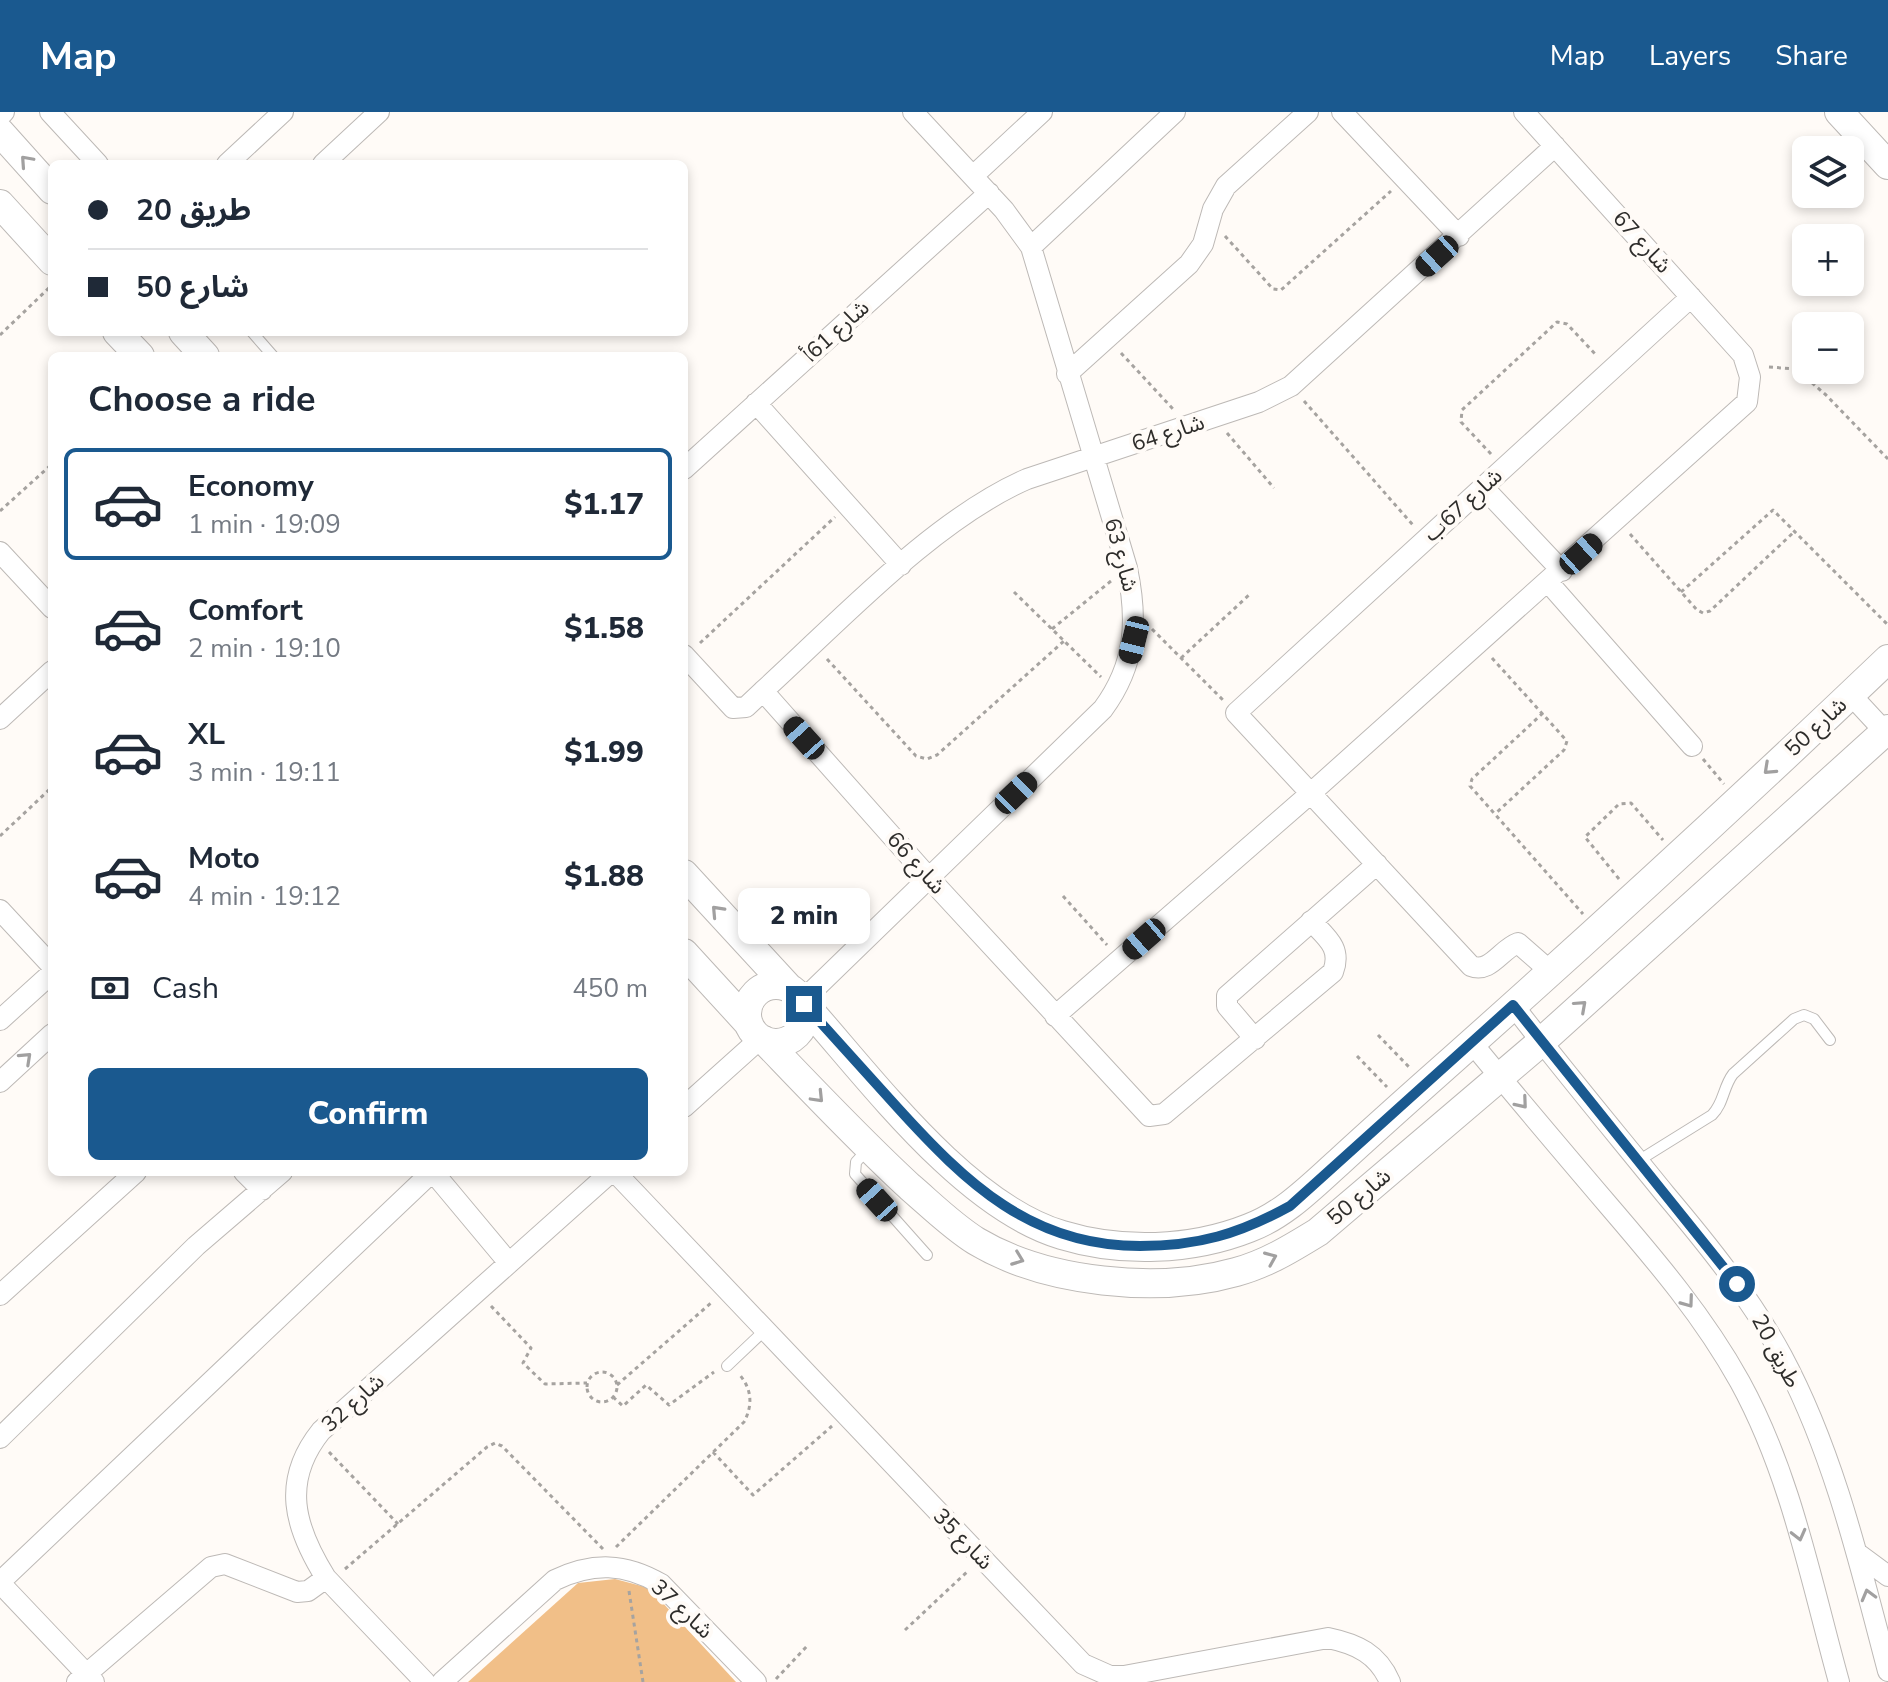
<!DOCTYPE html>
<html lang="en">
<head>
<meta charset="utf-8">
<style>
  body { margin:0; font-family:"Nunito Sans","Noto Sans Arabic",sans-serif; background:#f6f6f7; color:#1f2937; height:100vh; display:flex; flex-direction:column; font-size:30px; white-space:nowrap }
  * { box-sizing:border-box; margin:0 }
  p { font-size:26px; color:#747a83 }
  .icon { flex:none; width:44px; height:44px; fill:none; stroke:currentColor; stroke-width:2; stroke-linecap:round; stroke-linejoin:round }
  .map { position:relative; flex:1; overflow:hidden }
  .drawer { position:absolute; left:48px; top:240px; width:640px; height:824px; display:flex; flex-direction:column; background:#fff; border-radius:12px; box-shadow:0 4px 12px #0003 }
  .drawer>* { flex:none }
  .top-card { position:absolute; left:48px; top:48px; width:640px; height:176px; border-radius:12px; box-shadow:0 4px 12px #0003; display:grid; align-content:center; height:176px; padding:0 40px; background:#fff }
  .fabs { position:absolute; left:1792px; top:24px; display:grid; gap:16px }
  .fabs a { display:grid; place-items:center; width:72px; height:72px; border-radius:12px; background:#fff; box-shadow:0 4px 12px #0003; font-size:40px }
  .end { position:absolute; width:36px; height:36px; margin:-18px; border:10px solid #1a598f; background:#fff; box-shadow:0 0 0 4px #fff }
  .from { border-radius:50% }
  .bubble { position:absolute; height:56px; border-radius:12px; background:#fff; box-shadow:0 4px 12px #0003; font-size:26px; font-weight:800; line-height:56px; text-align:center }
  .car { position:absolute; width:24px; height:48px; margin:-24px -12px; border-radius:10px; box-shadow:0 0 6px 2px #0007; background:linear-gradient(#222 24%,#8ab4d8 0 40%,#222 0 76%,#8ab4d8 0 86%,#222 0) }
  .top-card b { display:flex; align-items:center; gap:28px; height:76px; font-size:30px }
  .top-card b+b { border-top:2px solid #e0e1e3 }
  .top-card i { width:20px; height:20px; background:#1f2937 }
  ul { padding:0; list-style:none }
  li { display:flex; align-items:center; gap:24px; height:112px; margin:0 16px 12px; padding:0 24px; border:4px solid transparent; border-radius:12px }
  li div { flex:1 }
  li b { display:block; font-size:30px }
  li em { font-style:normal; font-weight:800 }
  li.current { border-color:#1a598f }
  li>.icon { width:72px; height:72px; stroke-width:1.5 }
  h2 { padding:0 40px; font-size:36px; line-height:96px }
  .pay { display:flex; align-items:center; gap:20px; height:88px; padding:0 40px; font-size:30px }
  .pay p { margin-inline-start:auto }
  .primary-button { display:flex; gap:16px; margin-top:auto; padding:16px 40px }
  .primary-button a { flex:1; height:92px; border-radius:12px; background:#1a598f; color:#fff; font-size:32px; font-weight:800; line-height:92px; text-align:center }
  header { display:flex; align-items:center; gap:48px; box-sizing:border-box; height:112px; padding:0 40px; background:#1a598f; color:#fff }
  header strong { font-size:38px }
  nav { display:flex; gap:44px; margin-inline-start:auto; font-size:28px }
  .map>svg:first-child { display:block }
</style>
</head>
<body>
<header>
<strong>Map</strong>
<nav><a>Map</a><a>Layers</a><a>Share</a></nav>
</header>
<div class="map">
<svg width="1888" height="1570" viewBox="0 0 1888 1570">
  <rect width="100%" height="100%" fill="#fffbf7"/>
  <path fill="#f1bf88" d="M615,1467L649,1476L736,1570H468L578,1471Z"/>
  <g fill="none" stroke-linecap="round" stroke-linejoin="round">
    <defs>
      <path id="lane" d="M252,220L273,244
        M867,1038L856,1050L855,1062L927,1143
        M1638,1049L1712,1003C1724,991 1723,975 1733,962L1794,907L1804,903L1814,907L1830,928
        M727,1254L765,1218"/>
      <path id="street" d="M50,0L98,52
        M1342,0L1459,124
        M0,4L4,0
        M227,52L283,0
        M323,52L379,0
        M973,64L1042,0
        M1031,135L1175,0
        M1067,262L1189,152L1203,132L1213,97L1226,74L1308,0
        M756,291L901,453
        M684,357L989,81
        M1483,375L1562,459
        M0,440L52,496
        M1548,470L1692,634
        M684,543L733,596L746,595L763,579L929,766L1149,1004L1164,1002L1333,860C1342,836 1327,826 1311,809
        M763,579C839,510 933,408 1027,367L1259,290L1291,274L1555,34
        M1851,583L1888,623
        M0,607L52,559
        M0,798L52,854
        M1550,859L1518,831C1501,837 1490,862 1471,854L1236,601L1691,185
        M802,889L1103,597C1136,552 1138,509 1127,456L1031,135L1004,98L913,0
        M1513,893C1562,957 1614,1019 1665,1082C1708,1133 1750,1185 1782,1244C1834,1341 1860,1453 1888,1559
        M1055,904L1311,681L1747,290L1750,265L1743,243L1524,0
        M0,908L52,861
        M1255,927L1227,894V884L1377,752
        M1472,931C1517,986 1563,1040 1609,1094C1657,1150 1704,1205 1740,1270C1791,1363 1811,1469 1839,1570
        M0,970L52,922
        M684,995L761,926
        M244,1060L262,1078
        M433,1060L509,1151
        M615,1060L1083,1552L1110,1564H1124L1328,1526C1357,1532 1378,1542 1390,1570
        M0,1183L136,1060
        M0,1326L196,1134L282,1060
        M1857,1441L1888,1464
        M0,1470L432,1060
        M0,1471L94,1570
        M77,1570L211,1455L225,1452L297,1480L308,1479L326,1466
        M425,1570L326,1466C294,1415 281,1369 321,1319L611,1060
        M442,1570L555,1468C593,1450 625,1451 661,1472L756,1570"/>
      <path id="secondary" d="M1839,0L1888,53
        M0,20L52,78
        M0,92L52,149
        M117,220L140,244
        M183,220L205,244
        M684,762L789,876
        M684,841L749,912
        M747 902a29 29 0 1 1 58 0a29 29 0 1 1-58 0Z
        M804,892C871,967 964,1094 1062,1123C1121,1141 1191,1139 1249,1116C1284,1103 1311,1075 1339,1050C1366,1025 1394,1000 1422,975C1580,835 1736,692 1888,547
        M764,928C812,978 859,1028 910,1075C931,1093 952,1114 976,1129C1046,1171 1158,1182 1236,1160C1266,1152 1292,1136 1318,1120L1541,930L1888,617"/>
    </defs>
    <use href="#lane" stroke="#bdb9b6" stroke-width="12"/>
    <use href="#street" stroke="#bdb9b6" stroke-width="22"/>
    <use href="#secondary" stroke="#bdb9b6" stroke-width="30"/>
    <path stroke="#a6a3a0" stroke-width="3" stroke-dasharray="4 4" stroke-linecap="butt" d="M1225,124L1273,177L1281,178L1391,79
      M0,223L52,173
      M1121,241L1173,297
      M1769,255L1796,257L1826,283L1888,347
      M1304,289L1413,413
      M1227,321L1274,376
      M1491,342L1461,310L1462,298L1557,210L1567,212L1597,244
      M0,399L52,352
      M1630,422L1697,498L1703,501L1710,499L1795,419
      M1014,480L1101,565
      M1681,480L1773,398L1888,513
      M1052,517L1111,469
      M1152,517L1223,588
      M700,531L835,405
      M1181,546L1249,483
      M1492,546L1567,629L1564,638L1495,702
      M827,547L916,644L927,647L937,643L1064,529
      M1543,601L1472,667L1470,674L1583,802
      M1703,647L1724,672
      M0,724L52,675
      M1619,767L1585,725L1619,692L1631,691L1663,728
      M1063,784L1107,833
      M1378,923L1409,955
      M1357,944L1387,975
      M491,1194L531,1236L523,1251L545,1272L587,1271
      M587 1275a15 15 0 1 1 30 0a15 15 0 1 1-30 0Z
      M617,1273L711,1191
      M613,1285L623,1294L646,1273L669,1293L714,1260
      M329,1340L398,1412
      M713,1340L753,1383L832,1314
      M616,1435L744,1310C753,1293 752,1277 739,1262
      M345,1457L487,1335L495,1331L502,1334L603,1437
      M629,1479L643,1570
      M905,1518L969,1458
      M776,1567L808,1533"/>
    <use href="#lane" stroke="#fff" stroke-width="10"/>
    <use href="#street" stroke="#fff" stroke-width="20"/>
    <use href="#secondary" stroke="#fff" stroke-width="28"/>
  </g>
  <defs><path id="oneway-chevron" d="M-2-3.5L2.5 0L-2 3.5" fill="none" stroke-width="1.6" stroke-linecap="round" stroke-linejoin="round" transform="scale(2)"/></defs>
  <g stroke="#a1a0a0">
    <use href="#oneway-chevron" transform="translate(26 49) rotate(-132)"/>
    <use href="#oneway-chevron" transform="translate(1769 657) rotate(137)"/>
    <use href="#oneway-chevron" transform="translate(717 799) rotate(-133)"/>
    <use href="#oneway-chevron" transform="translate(1581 894) rotate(-42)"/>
    <use href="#oneway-chevron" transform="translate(26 946) rotate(-43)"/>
    <use href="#oneway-chevron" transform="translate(818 985) rotate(46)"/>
    <use href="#oneway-chevron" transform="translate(1522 991) rotate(50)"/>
    <use href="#oneway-chevron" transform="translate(1271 1146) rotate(-23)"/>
    <use href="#oneway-chevron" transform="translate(1018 1147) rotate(21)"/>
    <use href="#oneway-chevron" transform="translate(1688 1190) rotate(54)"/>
    <use href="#oneway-chevron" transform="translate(1799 1423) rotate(76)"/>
    <use href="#oneway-chevron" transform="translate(1868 1483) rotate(-105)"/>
  </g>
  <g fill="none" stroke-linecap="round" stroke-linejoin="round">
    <path stroke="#1a598f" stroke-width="10" d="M804,892C835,926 866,961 897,995C966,1071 1031,1134 1140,1134C1198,1134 1239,1122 1290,1094L1513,893L1737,1172"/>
  </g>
  <g text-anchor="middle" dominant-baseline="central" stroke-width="8" stroke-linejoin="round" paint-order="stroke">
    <g font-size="22" fill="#2e2d2b" stroke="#fffbf7">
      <text transform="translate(1642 130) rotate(48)">شارع 67</text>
      <text transform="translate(836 219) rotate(-42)">شارع 61أ</text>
      <text transform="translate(1168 321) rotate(-18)">شارع 64</text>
      <text transform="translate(1463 393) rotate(-42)">شارع 67ب</text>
      <text transform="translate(1121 443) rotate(75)">شارع 63</text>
      <text transform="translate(1816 615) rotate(-43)">شارع 50</text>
      <text transform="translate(916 751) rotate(48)">شارع 66</text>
      <text transform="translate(1359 1085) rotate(-40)">شارع 50</text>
      <text transform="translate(1776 1239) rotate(62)">طريق 20</text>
      <text transform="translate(353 1291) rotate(-42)">شارع 32</text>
      <text transform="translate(963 1427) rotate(46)">شارع 35</text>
      <text transform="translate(682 1497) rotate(43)">شارع 37</text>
    </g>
  </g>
</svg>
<div class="fabs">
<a><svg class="icon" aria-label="layers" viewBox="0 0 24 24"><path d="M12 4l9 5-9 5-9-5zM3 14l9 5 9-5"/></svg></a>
<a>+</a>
<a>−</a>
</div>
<i class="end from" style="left:1737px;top:1172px"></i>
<i class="end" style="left:804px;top:892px"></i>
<div class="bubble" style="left:738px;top:776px;width:132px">2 min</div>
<i class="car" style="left:1437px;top:144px;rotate:228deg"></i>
<i class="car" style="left:1581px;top:442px;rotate:48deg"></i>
<i class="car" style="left:1134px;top:528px;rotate:194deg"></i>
<i class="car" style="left:804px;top:626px;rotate:318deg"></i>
<i class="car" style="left:1016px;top:681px;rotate:46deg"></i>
<i class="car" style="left:1144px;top:827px;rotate:229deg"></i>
<i class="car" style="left:877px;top:1088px;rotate:318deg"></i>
<div class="top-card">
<b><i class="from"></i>طريق 20</b>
<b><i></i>شارع 50</b>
</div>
<section class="drawer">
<h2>Choose a ride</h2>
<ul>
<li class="current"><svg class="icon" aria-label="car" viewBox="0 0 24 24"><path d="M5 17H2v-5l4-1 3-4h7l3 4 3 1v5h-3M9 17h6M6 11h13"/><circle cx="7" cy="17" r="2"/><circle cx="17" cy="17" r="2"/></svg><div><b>Economy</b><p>1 min · 19:09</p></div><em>$1.17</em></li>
<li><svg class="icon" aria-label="car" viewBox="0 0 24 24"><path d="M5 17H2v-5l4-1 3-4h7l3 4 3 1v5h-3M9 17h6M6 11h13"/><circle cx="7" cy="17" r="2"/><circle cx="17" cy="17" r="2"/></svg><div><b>Comfort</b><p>2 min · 19:10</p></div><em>$1.58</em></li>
<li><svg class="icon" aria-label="car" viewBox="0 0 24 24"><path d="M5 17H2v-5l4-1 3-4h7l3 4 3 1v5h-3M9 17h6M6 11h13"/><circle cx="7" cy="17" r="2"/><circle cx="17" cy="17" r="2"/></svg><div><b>XL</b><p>3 min · 19:11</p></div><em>$1.99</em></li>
<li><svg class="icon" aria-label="car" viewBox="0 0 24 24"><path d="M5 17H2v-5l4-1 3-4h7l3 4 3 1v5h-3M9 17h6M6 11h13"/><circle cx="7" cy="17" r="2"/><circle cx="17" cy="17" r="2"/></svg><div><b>Moto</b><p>4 min · 19:12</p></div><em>$1.88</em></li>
</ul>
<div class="pay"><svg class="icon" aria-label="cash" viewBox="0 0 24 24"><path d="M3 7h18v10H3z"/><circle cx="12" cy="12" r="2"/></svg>Cash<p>450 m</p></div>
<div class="primary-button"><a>Confirm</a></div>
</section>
</div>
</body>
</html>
